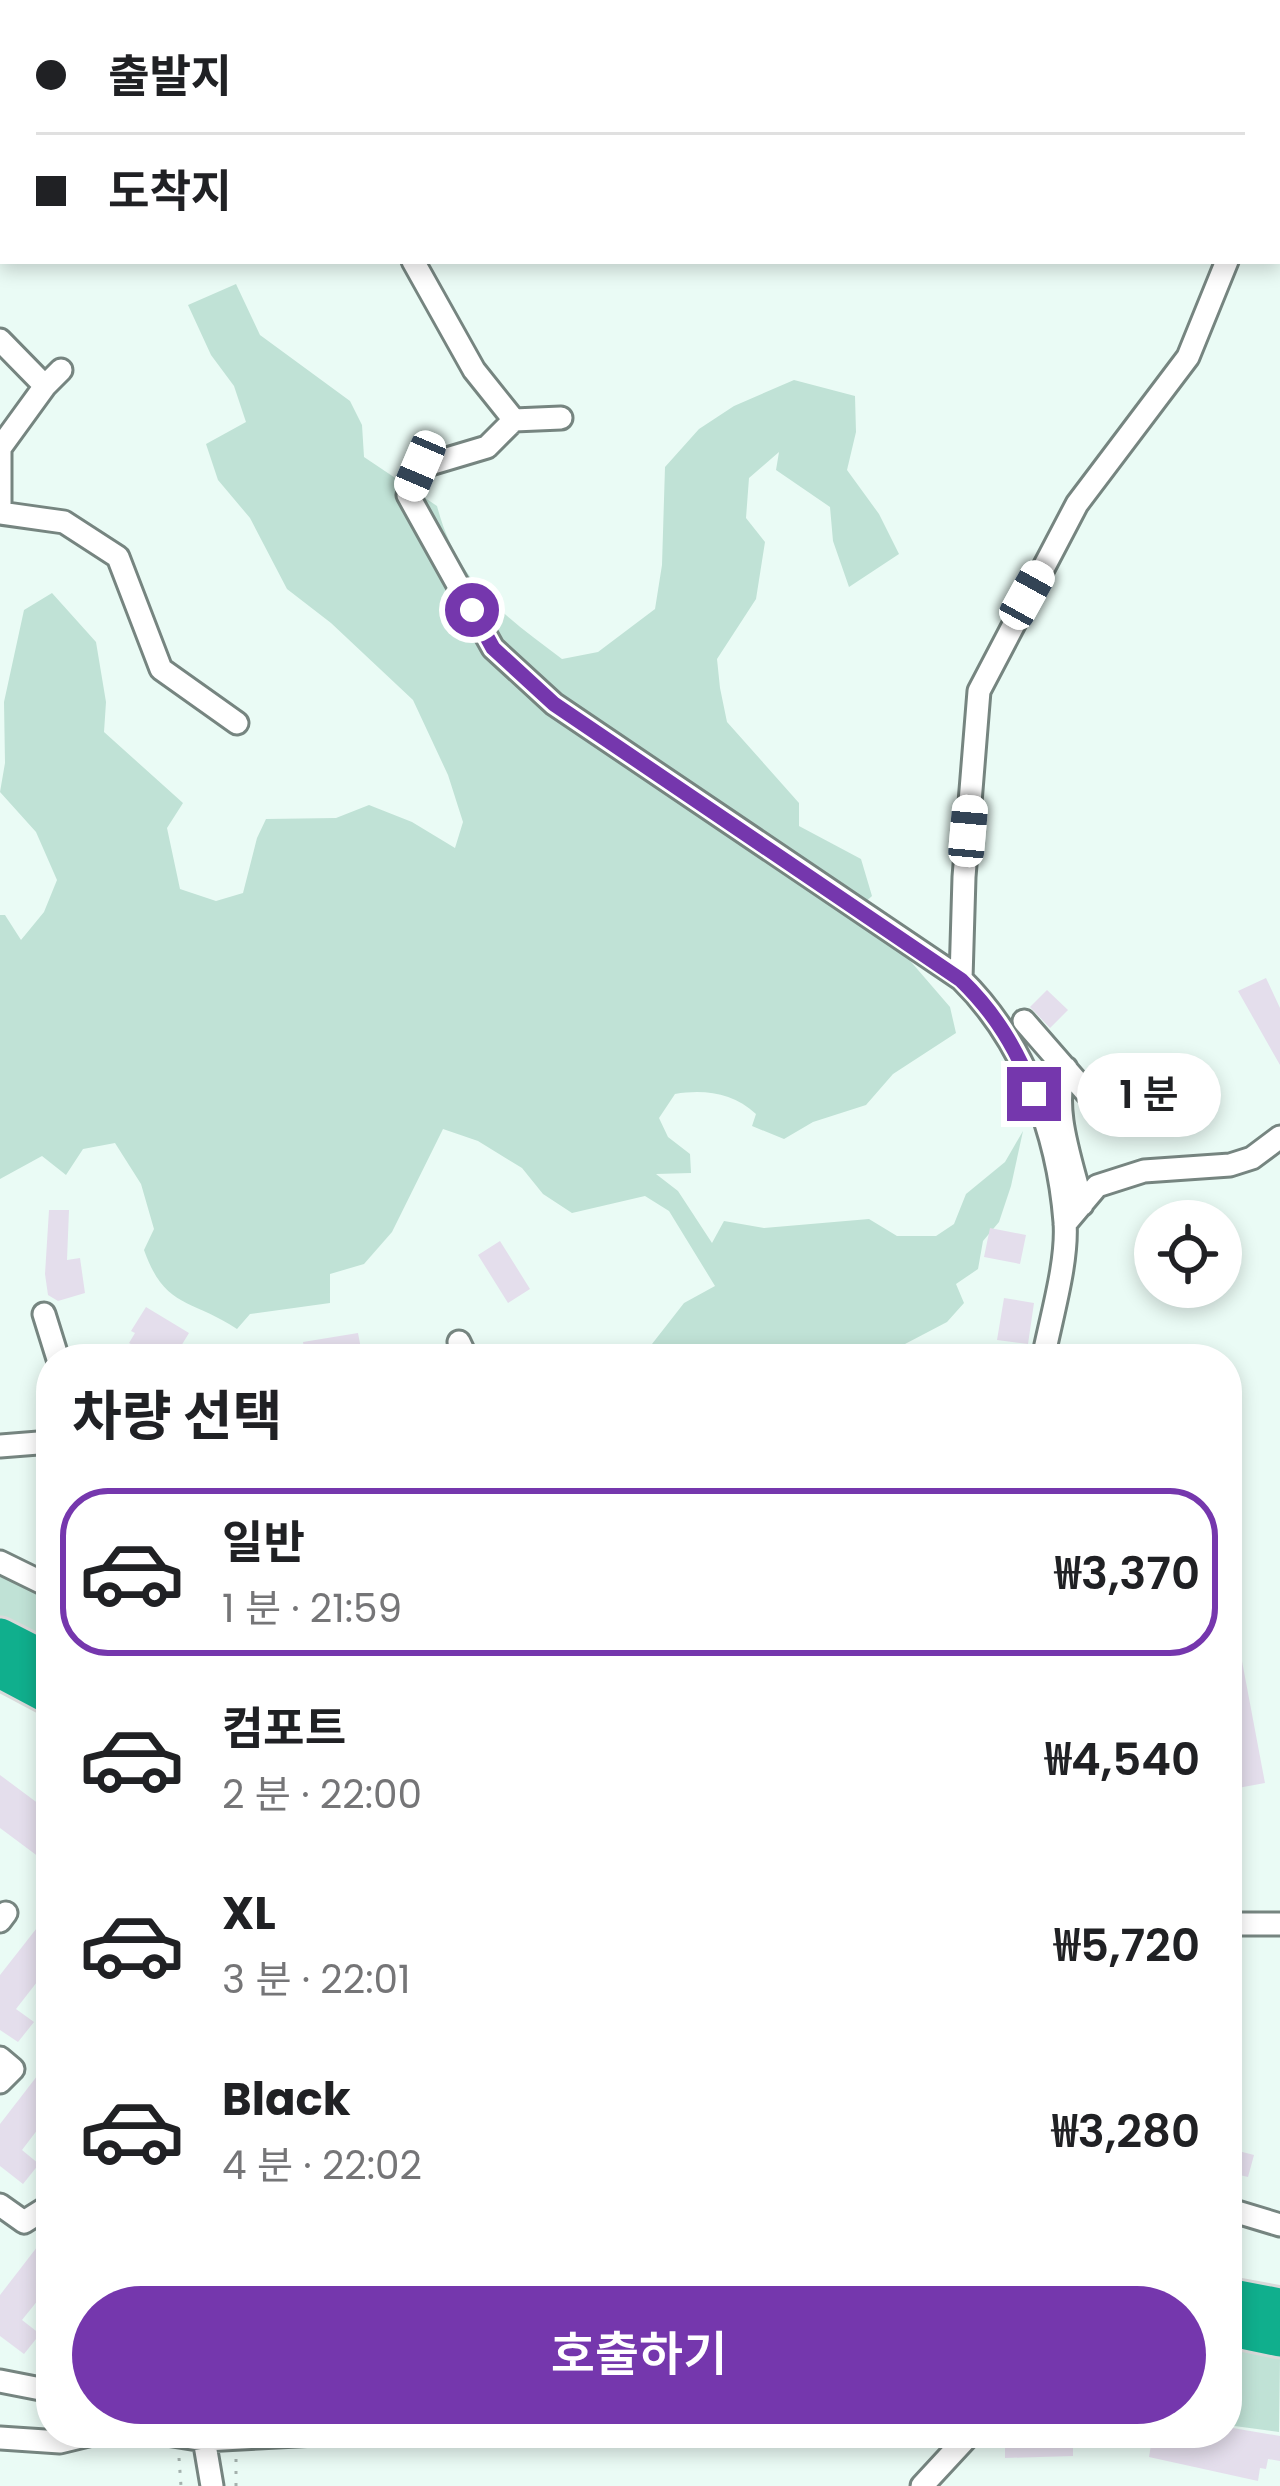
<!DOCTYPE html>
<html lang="ko">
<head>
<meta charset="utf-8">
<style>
  body { margin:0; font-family:Poppins,"Noto Sans KR",sans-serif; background:#f2f2f2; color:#202124; height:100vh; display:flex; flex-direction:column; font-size:45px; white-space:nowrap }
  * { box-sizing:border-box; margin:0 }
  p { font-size:39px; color:#757577 }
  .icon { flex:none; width:66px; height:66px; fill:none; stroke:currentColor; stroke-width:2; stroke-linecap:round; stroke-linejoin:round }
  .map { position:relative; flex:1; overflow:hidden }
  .panel { position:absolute; left:36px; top:1344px; width:1206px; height:1104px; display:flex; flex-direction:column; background:#fff; border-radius:48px; box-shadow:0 6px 18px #0003 }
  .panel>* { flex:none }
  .top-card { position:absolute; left:0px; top:0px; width:1281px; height:264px; box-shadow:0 6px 18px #0003; display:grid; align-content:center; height:264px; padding:0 36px; background:#fff }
  .tools { position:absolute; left:1134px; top:1200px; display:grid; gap:24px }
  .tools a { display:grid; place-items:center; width:108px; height:108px; border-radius:50%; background:#fff; box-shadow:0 6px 18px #0003; font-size:60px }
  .end { position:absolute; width:54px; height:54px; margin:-27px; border:15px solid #7537ad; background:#fff; box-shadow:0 0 0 6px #fff }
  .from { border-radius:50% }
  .bubble { position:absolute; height:84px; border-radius:42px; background:#fff; box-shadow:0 6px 18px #0003; font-size:39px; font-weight:600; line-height:84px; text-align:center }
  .car { position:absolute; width:36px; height:72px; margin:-36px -18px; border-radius:15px; box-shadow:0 0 9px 3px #0007; background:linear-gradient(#fff 24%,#345 0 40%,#fff 0 76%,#345 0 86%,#fff 0) }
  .top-card b { display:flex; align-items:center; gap:42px; height:114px; font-size:45px }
  .top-card b+b { border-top:3px solid #e0e0e0 }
  .top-card i { width:30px; height:30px; background:#202124 }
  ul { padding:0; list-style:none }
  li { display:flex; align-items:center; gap:36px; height:168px; margin:0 24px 18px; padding:0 12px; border:6px solid transparent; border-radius:48px }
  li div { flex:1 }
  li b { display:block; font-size:45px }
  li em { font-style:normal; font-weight:600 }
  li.current { border-color:#7537ad }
  li>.icon { width:108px; height:108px; stroke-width:1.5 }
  h2 { padding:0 36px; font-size:54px; line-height:144px }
  .action { display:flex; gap:24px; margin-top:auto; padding:24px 36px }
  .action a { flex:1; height:138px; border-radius:72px; background:#7537ad; color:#fff; font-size:48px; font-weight:600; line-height:138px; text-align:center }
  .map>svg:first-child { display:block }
</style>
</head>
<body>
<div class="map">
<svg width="1280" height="2486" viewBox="0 0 1280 2486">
  <rect width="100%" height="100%" fill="#eafbf5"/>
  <path fill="#c0e2d6" d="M236,284L260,335L350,401L362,425L364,457L437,506C457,582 502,614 562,659L598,652L655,609L662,565L665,467L699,429L734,406L794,380L855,396L856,432L847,470L879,514L899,554L849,587L833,541L830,507L776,470L779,452L749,478L746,518L765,542L756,599L717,659L720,688L727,722L799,803V826L861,859L872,896L862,905L950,1007L956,1033L893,1074L866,1105L813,1122L784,1139L752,1126L756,1114C733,1093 705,1089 675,1094L659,1118L668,1137L690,1154L691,1173L656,1174L678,1191L712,1243L724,1221L764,1228L869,1219L897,1236H936L954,1224L966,1194L1005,1162L1023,1131L1011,1186L999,1222L983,1241L978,1269L956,1284L964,1303L947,1322L905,1344V1359H671L652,1344L684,1303L715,1286L669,1211L645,1196L572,1213L543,1194L522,1168L478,1141L443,1129L392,1232L364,1264L330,1274V1303L250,1314L237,1329C190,1298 165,1309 144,1250L154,1229L141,1184L115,1143L83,1149L66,1175L42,1156L0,1179V915H5L21,940L44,912L57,880L36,832L0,792L5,763L4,702L24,610L52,593L96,642L106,702L104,732L183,803L167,828L180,889L216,901L243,893L257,838L266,819L336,818L369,805L412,822L455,848L463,822L448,775L413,700L331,623L287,589L250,518L218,480L206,444L246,422L234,386L211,355L188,305Z
    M0,1572L51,1596V1653L0,1628Z
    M1227,2347L1280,2357L1279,2432L1227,2425Z"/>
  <path fill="#e4deec" d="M1266,978L1280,1008V1065L1238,991Z
    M1047,990L1068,1010L1050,1028L1030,1007Z
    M1110,1068L1133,1095L1119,1108L1096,1081Z
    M49,1210H69L67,1260L80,1258L85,1293L58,1301L48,1295L45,1274Z
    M990,1228L1026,1235L1020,1264L984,1257Z
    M500,1241L530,1289L508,1303L478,1255Z
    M1004,1298L1034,1303L1028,1344L997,1340Z
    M146,1307L189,1333L175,1356L167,1351L162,1359H137L138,1348L129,1343L135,1333L131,1331Z
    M358,1333L363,1359H306L303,1342Z
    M1235,1624L1265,1783L1227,1790V1625Z
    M0,1775L51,1813V1866L0,1828Z
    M51,1910V1964L16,2009L34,2022L18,2042L0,2030V1975Z
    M51,2058V2112L22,2150L39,2164L23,2184L0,2166V2124Z
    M1227,2148L1254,2155L1248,2177L1227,2172Z
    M51,2229V2284L22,2320L40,2334L24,2354L0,2336V2295Z
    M1227,2427L1280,2436V2461L1268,2459L1266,2469L1260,2468L1258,2481L1149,2457L1153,2433H1227Z
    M1005,2433H1073V2456L1005,2458Z"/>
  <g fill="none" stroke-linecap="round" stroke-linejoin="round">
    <defs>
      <path id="street" d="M1216,0V3
        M1278,11L1280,7
        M0,226H3
        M413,261L474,370L514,420L487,447L420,467L408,495L493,648L554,704L961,979
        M0,340L45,386
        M514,420L561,418
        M0,512V448L45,386L61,370
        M0,513L64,522L118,557L161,669L237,723
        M1024,1021L1106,1115
        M1066,1068C1050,1108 1073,1165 1082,1205
        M1065,1224L1097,1186L1144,1171L1230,1165L1252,1158L1280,1137
        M44,1314L58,1359
        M459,1342L467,1359
        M121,1359L122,1358
        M1043,1359C1051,1318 1068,1262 1065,1222C1058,1133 1024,1041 961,979L964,877L979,691L1077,504L1188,357L1227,261
        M0,1446L51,1442
        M0,1562L51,1587
        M0,1921L6,1913
        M1227,1924H1280
        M0,2058L13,2069L0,2082
        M0,2205L24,2222L51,2205
        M1227,2209L1280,2225
        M0,2381L51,2391
        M160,2433L204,2440L336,2433
        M203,2433L212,2486
        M0,2438L60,2442L97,2433
        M922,2486L971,2433"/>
      <path id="highway" d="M0,1638L51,1664
        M0,1668L51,1695
        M1227,2298L1280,2308
        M1227,2326L1280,2337"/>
    </defs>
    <use href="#street" stroke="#768580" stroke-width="27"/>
    <use href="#highway" stroke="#d9dada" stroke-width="45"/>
    <path stroke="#a4b1ad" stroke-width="3" stroke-dasharray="3 9" stroke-linecap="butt" d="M356,2438L427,2433
      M179,2458L181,2486
      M236,2486V2459"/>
    <use href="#street" stroke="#fff" stroke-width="21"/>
    <use href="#highway" stroke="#10af8d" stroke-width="39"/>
  </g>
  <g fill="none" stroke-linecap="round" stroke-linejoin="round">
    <path stroke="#7537ad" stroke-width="15" d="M472,610L493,648L554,704L961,980C995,1013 1017,1049 1034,1094"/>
  </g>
</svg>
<div class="tools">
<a><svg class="icon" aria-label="locate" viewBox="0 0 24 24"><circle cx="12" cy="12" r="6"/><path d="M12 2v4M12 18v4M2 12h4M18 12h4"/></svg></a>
</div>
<i class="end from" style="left:472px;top:610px"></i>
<i class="end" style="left:1034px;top:1094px"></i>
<div class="bubble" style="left:1077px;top:1053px;width:144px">1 분</div>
<i class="car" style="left:420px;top:466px;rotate:203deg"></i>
<i class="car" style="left:1027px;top:595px;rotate:29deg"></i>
<i class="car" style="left:968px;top:831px;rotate:5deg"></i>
<div class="top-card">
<b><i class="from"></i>출발지</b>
<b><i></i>도착지</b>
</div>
<section class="panel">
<h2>차량 선택</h2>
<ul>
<li class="current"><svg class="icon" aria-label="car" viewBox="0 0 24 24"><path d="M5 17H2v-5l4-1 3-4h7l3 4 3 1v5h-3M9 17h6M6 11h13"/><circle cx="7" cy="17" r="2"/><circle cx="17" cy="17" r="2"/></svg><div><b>일반</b><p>1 분 · 21:59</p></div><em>₩3,370</em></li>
<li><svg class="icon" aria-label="car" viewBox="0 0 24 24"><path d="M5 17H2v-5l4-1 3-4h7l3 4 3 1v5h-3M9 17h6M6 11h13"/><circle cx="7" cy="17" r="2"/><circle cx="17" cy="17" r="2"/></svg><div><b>컴포트</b><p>2 분 · 22:00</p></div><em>₩4,540</em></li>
<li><svg class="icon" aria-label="car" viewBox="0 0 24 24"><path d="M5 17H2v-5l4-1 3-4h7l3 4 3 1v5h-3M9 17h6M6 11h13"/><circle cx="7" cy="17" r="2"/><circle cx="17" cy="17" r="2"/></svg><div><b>XL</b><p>3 분 · 22:01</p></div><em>₩5,720</em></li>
<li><svg class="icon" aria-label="car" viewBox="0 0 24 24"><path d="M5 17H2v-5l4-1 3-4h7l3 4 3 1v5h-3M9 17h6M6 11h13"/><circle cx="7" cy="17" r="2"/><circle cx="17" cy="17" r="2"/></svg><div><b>Black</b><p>4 분 · 22:02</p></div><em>₩3,280</em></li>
</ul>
<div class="action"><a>호출하기</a></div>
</section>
</div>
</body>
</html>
